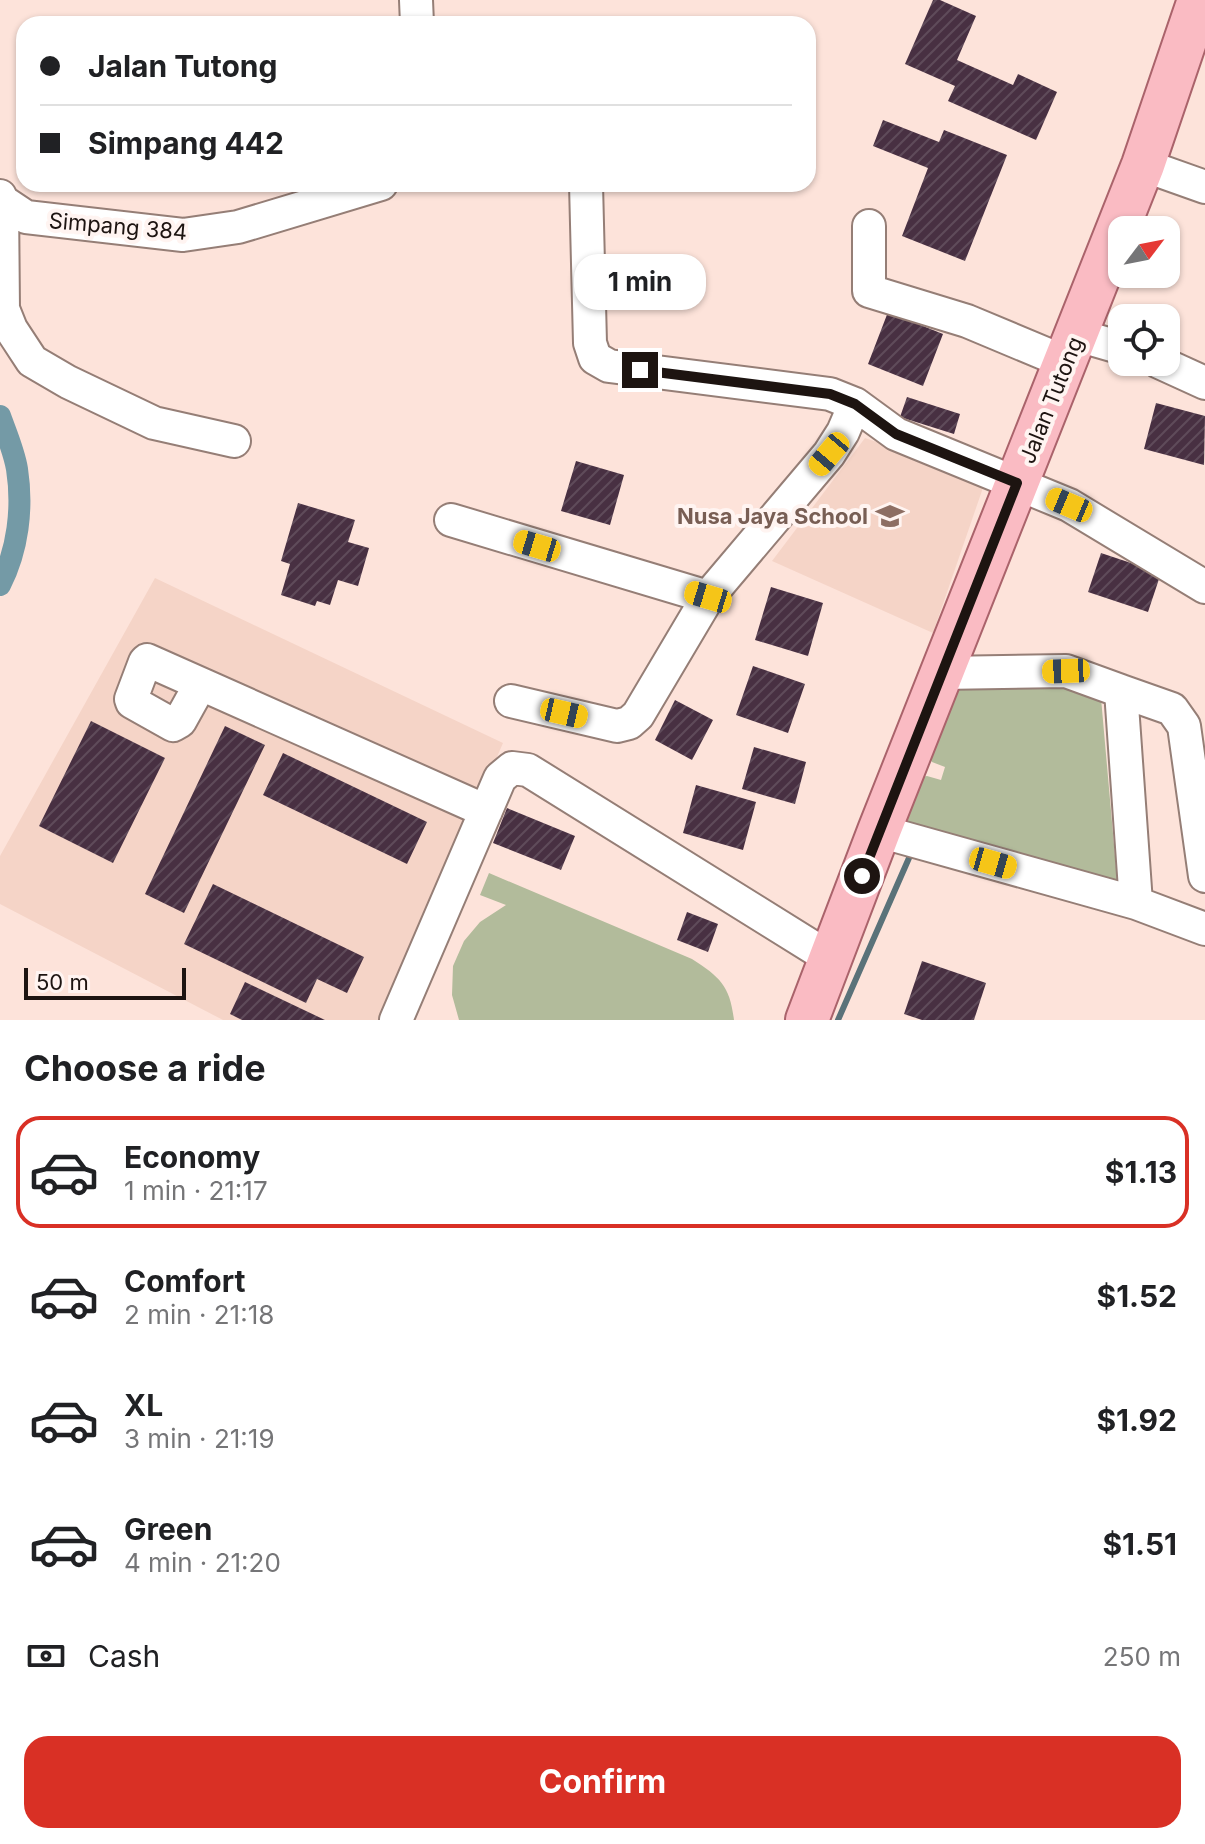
<!DOCTYPE html>
<html lang="en">
<head>
<meta charset="utf-8">
<style>
  body { margin:0; font-family:Inter,sans-serif; background:#f2f2f2; color:#202124; height:100vh; display:flex; flex-direction:column; font-size:30px; white-space:nowrap }
  * { box-sizing:border-box; margin:0 }
  p { font-size:26px; color:#757577 }
  .icon { flex:none; width:44px; height:44px; fill:none; stroke:currentColor; stroke-width:2; stroke-linecap:round; stroke-linejoin:round }
  .map { position:relative; height:1020px; overflow:hidden }
  .details { display:flex; flex-direction:column; background:#fff; flex:1 }
  .details>* { flex:none }
  .top-card { position:absolute; left:16px; top:16px; width:800px; height:176px; border-radius:24px; box-shadow:0 2px 6px #0004; display:grid; align-content:center; height:176px; padding:0 24px; background:#fff }
  .needle { width:52px; rotate:58deg }
  .tools { position:absolute; left:1108px; top:216px; display:grid; gap:16px }
  .tools a { display:grid; place-items:center; width:72px; height:72px; border-radius:16px; background:#fff; box-shadow:0 2px 6px #0004; font-size:40px }
  .scale { position:absolute; left:24px; bottom:20px; width:162px; box-sizing:border-box; padding-left:8px; border:4px solid #1d1411; border-top:0; font-size:22px; line-height:28px; white-space:nowrap; color:#1d1411; -webkit-text-stroke:6px #fff4f1; paint-order:stroke }
  .end { position:absolute; width:36px; height:36px; margin:-18px; border:10px solid #1d1411; background:#fff; box-shadow:0 0 0 4px #fff }
  .from { border-radius:50% }
  .bubble { position:absolute; height:56px; border-radius:24px; background:#fff; box-shadow:0 2px 6px #0004; font-size:26px; font-weight:700; line-height:56px; text-align:center }
  .car { position:absolute; width:24px; height:48px; margin:-24px -12px; border-radius:10px; box-shadow:0 0 6px 2px #0007; background:linear-gradient(#f5c518 24%,#345 0 40%,#f5c518 0 76%,#345 0 86%,#f5c518 0) }
  .top-card b { display:flex; align-items:center; gap:28px; height:76px; font-size:30px }
  .top-card b+b { border-top:2px solid #e0e0e0 }
  .top-card i { width:20px; height:20px; background:#202124 }
  ul { padding:0; list-style:none }
  li { display:flex; align-items:center; gap:24px; height:112px; margin:0 16px 12px; padding:0 8px; border:4px solid transparent; border-radius:24px }
  li div { flex:1 }
  li b { display:block; font-size:30px }
  li em { font-style:normal; font-weight:700 }
  li.on { border-color:#d93025 }
  li>.icon { width:72px; height:72px; stroke-width:1.5 }
  h2 { padding:0 24px; font-size:36px; line-height:96px }
  .pay { display:flex; align-items:center; gap:20px; height:88px; padding:0 24px; font-size:30px }
  .pay p { margin-inline-start:auto }
  .button { display:flex; gap:16px; margin-top:auto; padding:16px 24px }
  .button a { flex:1; height:92px; border-radius:24px; background:#d93025; color:#fff; font-size:32px; font-weight:700; line-height:92px; text-align:center }
  .map>svg:first-child { display:block }
</style>
</head>
<body>
<div class="map">
<svg width="1205" height="1020" viewBox="0 0 1205 1020">
  <defs>
    <pattern id="building-hatch" width="6" height="6" patternUnits="userSpaceOnUse" patternTransform="scale(2)"><rect width="6" height="6" fill="#483042"/><path d="M-1 1l2-2M0 6l6-6M5 7l2-2" fill="none" stroke="#5f4b5a"/></pattern>
  </defs>
  <rect width="100%" height="100%" fill="#fde3da"/>
  <path fill="#f5d4c7" d="M865,438L986,479L933,633L772,561Z
    M155,578L503,743L383,1020H223L0,904V856Z"/>
  <path fill="#b2bb9b" d="M1070,678L1101,698L1118,890L899,821L916,778L927,776L941,780L945,767L932,762L925,752L950,687L965,679L980,690L1031,680Z
    M489,873L692,959C720,977 730,986 734,1020H459L452,995L453,966L464,941L480,922L506,905L480,895Z"/>
  <g fill="none" stroke-linecap="round" stroke-linejoin="round">
    <path stroke="#5a7279" stroke-width="6" d="M838,1020L909,858"/>
    <path stroke="#749aa6" stroke-width="22" d="M0,416C6,433 14,451 17,469C23,508 18,550 0,585"/>
  </g>
  <path fill="url(#building-hatch)" d="M933,0H940L976,16L957,60L1013,85L1018,74L1057,92L1036,140L948,101L955,86L905,64Z
    M883,120L939,142L944,130L1007,155L965,261L902,236L928,168L873,146Z
    M888,312L943,334L923,386L868,364Z
    M907,397L960,414L954,434L900,417Z
    M1156,403L1205,416L1204,465L1144,449Z
    M576,461L624,475L610,525L561,511Z
    M298,503L355,520L348,542L369,548L358,586L338,580L330,605L317,601L315,606L281,595L290,564L281,561Z
    M1101,553L1161,573L1148,612L1088,592Z
    M771,587L823,603L808,656L755,640Z
    M753,666L805,684L788,733L736,715Z
    M675,700L713,720L692,760L655,740Z
    M91,721L165,758L113,863L39,826Z
    M225,726L265,745L184,913L145,894Z
    M754,747L806,762L795,804L742,789Z
    M283,753L427,822L407,864L263,795Z
    M696,785L756,802L743,850L683,833Z
    M507,808L575,836L561,870L493,843Z
    M213,884L364,957L347,993L317,979L306,1003L184,944Z
    M687,912L718,924L708,952L677,940Z
    M922,961L986,983L974,1020H922L904,1014Z
    M245,982L325,1020H242L230,1014Z"/>
  <g fill="none" stroke-linecap="round" stroke-linejoin="round">
    <defs>
      <path id="minor" d="M416,0L417,24
        M1143,165L1205,187
        M586,184L590,343L595,358L609,366L830,394L855,404L896,434L1069,505L1205,587
        M0,196L2,201L26,217L183,235L238,227L381,184
        M2,201L3,309L11,329L32,361L68,382L154,423L234,441
        M869,226V291L967,321L1065,362
        M1077,335L1122,348
        M1159,362L1205,383
        M451,520L708,597
        M200,685L180,721L173,725L132,702L131,699L145,662L147,660L486,811
        M1121,691L1172,709L1184,726L1205,876
        M511,701L617,726L629,723L638,715L708,597L829,454L843,432L855,404
        M879,831L1136,903L1121,691L1066,671L942,673
        M1136,903L1205,929
        M396,1020L500,778L512,768L528,770L830,958"/>
      <path id="major" d="M807,1020L879,831L1143,165L1199,0"/>
    </defs>
    <use href="#minor" stroke="#957e76" stroke-width="36"/>
    <use href="#major" stroke="#aa636b" stroke-width="46"/>
    <use href="#minor" stroke="#fff" stroke-width="32"/>
    <use href="#major" stroke="#fabbc3" stroke-width="42"/>
  </g>
  <g fill="none" stroke-linecap="round" stroke-linejoin="round">
    <path stroke="#1d1411" stroke-width="10" d="M640,370L830,394L855,404L896,434L1017,483L862,876"/>
  </g>
  <defs>
    <symbol id="school-bare" viewBox="-9 -9 18 18"><path d="M0-5L7-2L0 1L-7-2ZM-4 1L0 2.5L4 1V4Q0 6-4 4Z" fill="#8d6e63" stroke="#fff4f1" stroke-width="2.5" paint-order="stroke"/></symbol>
  </defs>
  <g fill-rule="evenodd">
    <use href="#school-bare" x="870" y="496" width="40" height="40"/>
  </g>
  <g text-anchor="middle" dominant-baseline="central" stroke-width="8" stroke-linejoin="round" paint-order="stroke">
    <g font-size="22" fill="#1d1411" stroke="#fff4f1">
      <text transform="translate(118 226) rotate(5)">Simpang 384</text>
      <text transform="translate(1051 400) rotate(-68)">Jalan Tutong</text>
    </g>
    <g font-size="22" font-weight="bold" fill="#785e54" stroke="#fff4f1" text-anchor="end">
      <text x="868" y="516">Nusa Jaya School</text>
    </g>
  </g>
</svg>
<div class="tools">
<a><svg class="needle" viewBox="-14 -14 28 28"><path d="M0-13l5 13h-10z" fill="#e53935"/><path d="M0 13l5-13h-10z" fill="#757577"/></svg></a>
<a><svg class="icon" aria-label="locate" viewBox="0 0 24 24"><circle cx="12" cy="12" r="6"/><path d="M12 2v4M12 18v4M2 12h4M18 12h4"/></svg></a>
</div>
<div class="scale">50 m</div>
<i class="end from" style="left:862px;top:876px"></i>
<i class="end" style="left:640px;top:370px"></i>
<div class="bubble" style="left:574px;top:254px;width:132px">1 min</div>
<i class="car" style="left:829px;top:454px;rotate:220deg"></i>
<i class="car" style="left:1069px;top:505px;rotate:293deg"></i>
<i class="car" style="left:537px;top:546px;rotate:287deg"></i>
<i class="car" style="left:708px;top:597px;rotate:287deg"></i>
<i class="car" style="left:1066px;top:671px;rotate:268deg"></i>
<i class="car" style="left:564px;top:713px;rotate:103deg"></i>
<i class="car" style="left:993px;top:863px;rotate:106deg"></i>
<div class="top-card">
<b><i class="from"></i>Jalan Tutong</b>
<b><i></i>Simpang 442</b>
</div>
</div>
<section class="details">
<h2>Choose a ride</h2>
<ul>
<li class="on"><svg class="icon" aria-label="car" viewBox="0 0 24 24"><path d="M5 17H2v-5l4-1 3-4h7l3 4 3 1v5h-3M9 17h6M6 11h13"/><circle cx="7" cy="17" r="2"/><circle cx="17" cy="17" r="2"/></svg><div><b>Economy</b><p>1 min · 21:17</p></div><em>$1.13</em></li>
<li><svg class="icon" aria-label="car" viewBox="0 0 24 24"><path d="M5 17H2v-5l4-1 3-4h7l3 4 3 1v5h-3M9 17h6M6 11h13"/><circle cx="7" cy="17" r="2"/><circle cx="17" cy="17" r="2"/></svg><div><b>Comfort</b><p>2 min · 21:18</p></div><em>$1.52</em></li>
<li><svg class="icon" aria-label="car" viewBox="0 0 24 24"><path d="M5 17H2v-5l4-1 3-4h7l3 4 3 1v5h-3M9 17h6M6 11h13"/><circle cx="7" cy="17" r="2"/><circle cx="17" cy="17" r="2"/></svg><div><b>XL</b><p>3 min · 21:19</p></div><em>$1.92</em></li>
<li><svg class="icon" aria-label="car" viewBox="0 0 24 24"><path d="M5 17H2v-5l4-1 3-4h7l3 4 3 1v5h-3M9 17h6M6 11h13"/><circle cx="7" cy="17" r="2"/><circle cx="17" cy="17" r="2"/></svg><div><b>Green</b><p>4 min · 21:20</p></div><em>$1.51</em></li>
</ul>
<div class="pay"><svg class="icon" aria-label="cash" viewBox="0 0 24 24"><path d="M3 7h18v10H3z"/><circle cx="12" cy="12" r="2"/></svg>Cash<p>250 m</p></div>
<div class="button"><a>Confirm</a></div>
</section>
</body>
</html>
